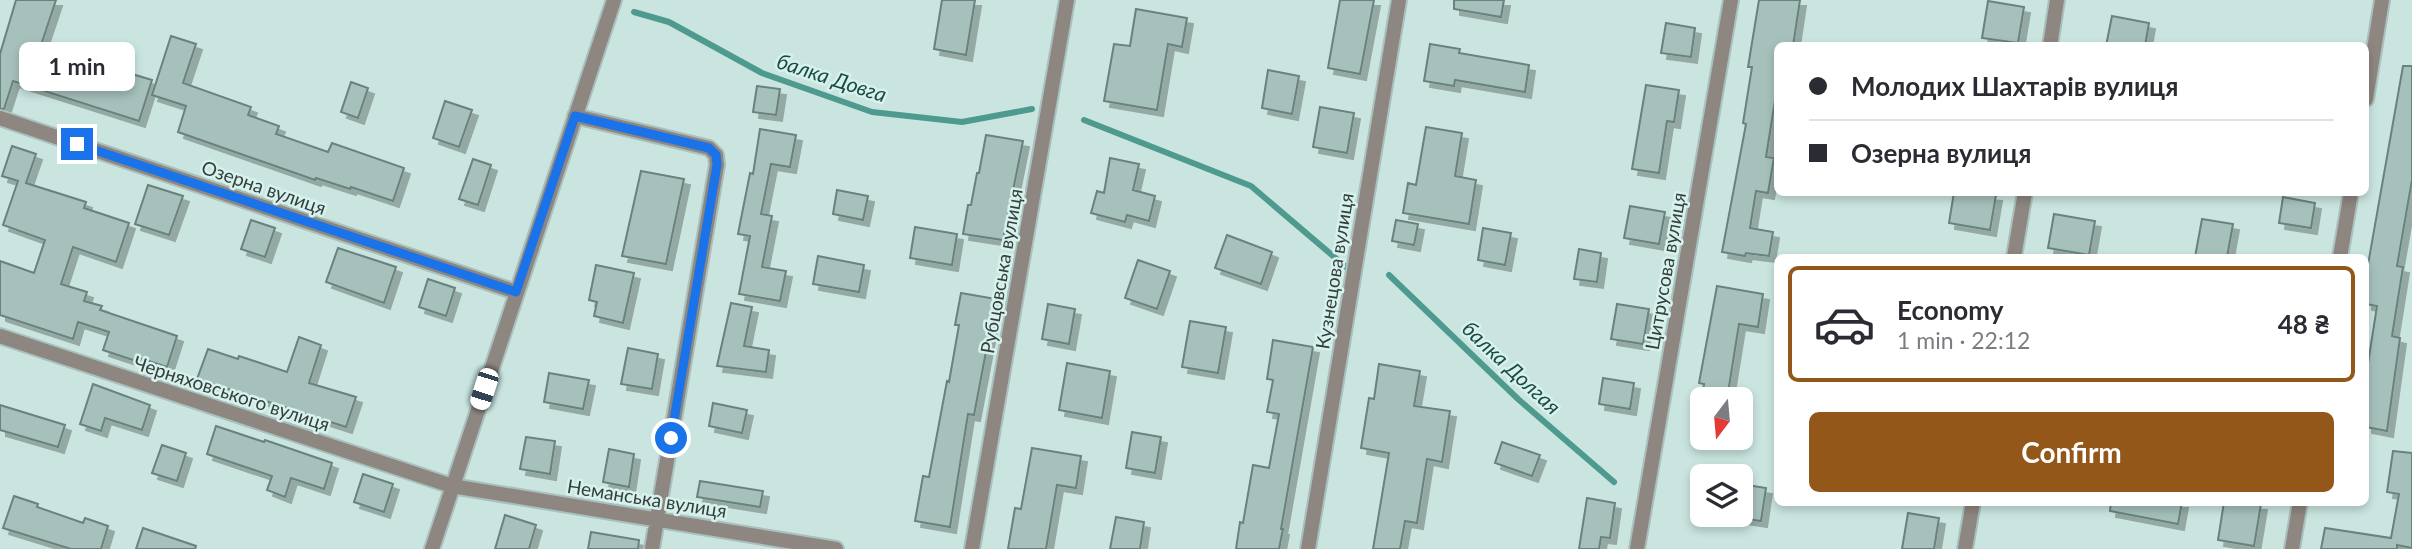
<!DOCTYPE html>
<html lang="en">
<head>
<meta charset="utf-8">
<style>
  body { margin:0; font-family:Lato,sans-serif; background:#f7f7f7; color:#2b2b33; height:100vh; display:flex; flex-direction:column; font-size:26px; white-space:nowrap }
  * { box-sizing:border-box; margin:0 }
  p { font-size:23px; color:#7c7c81 }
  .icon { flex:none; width:38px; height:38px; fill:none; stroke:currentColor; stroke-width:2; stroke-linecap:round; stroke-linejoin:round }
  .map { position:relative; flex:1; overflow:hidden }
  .sheet { position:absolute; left:1774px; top:254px; width:595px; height:252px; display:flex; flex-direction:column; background:#fff; border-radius:10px; box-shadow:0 4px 10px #0003 }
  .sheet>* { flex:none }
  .top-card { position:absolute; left:1774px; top:42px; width:595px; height:154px; border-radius:10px; box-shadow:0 4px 10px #0003; display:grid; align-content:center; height:154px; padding:0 35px; background:#fff }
  .needle { width:46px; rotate:196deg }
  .tools { position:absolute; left:1690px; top:387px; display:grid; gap:14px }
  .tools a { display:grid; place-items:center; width:63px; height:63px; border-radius:10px; background:#fff; box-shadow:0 4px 10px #0003; font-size:35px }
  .end { position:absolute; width:32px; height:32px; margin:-16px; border:9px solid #1a73e8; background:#fff; box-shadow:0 0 0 4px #fff }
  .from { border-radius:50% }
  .bubble { position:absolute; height:49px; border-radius:10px; background:#fff; box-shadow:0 4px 10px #0003; font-size:23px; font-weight:700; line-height:49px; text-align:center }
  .car { position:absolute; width:21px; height:42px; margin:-21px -10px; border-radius:9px; box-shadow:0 0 5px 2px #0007; background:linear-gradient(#fff 24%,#345 0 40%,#fff 0 76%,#345 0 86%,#fff 0) }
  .top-card b { display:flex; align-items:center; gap:24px; height:66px; font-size:26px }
  .top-card b+b { border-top:2px solid #e1e1e2 }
  .top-card i { width:18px; height:18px; background:#2b2b33 }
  ul { padding:12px 0 0; list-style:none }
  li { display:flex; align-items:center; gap:21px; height:116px; margin:0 14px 10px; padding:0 21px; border:4px solid transparent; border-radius:10px }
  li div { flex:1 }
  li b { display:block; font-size:26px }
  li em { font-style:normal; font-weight:700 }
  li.active { border-color:#94571a }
  li>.icon { width:63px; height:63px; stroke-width:1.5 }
  .cta { display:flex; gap:14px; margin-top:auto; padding:14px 35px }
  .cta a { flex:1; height:80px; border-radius:10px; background:#94571a; color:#fff; font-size:28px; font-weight:700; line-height:80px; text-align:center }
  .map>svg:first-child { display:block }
</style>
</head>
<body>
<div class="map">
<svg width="2412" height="549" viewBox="0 0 2412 549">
  <defs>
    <filter id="shadow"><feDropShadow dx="6" dy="6" stdDeviation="0" flood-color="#0004"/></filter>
  </defs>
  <rect width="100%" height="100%" fill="#cae5e0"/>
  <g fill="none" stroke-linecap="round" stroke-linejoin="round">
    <path stroke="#4e9a8f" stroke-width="6" d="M634,12L669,22L762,73L872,112L962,122L1032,109
      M1084,120L1251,186L1346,267
      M1389,275L1518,399L1614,482"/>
  </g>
  <path fill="#a6c1bc" stroke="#68827d" stroke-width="2" filter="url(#shadow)" d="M16,0H56L38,54L79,67L82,59L152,80L139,121L13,81L4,109H0V54Z
    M942,0H975L966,55L934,49Z
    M1340,0H1374L1360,74L1328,68Z
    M1454,0H1504L1501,17L1454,9Z
    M1759,0H1800L1793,46H1778V82L1766,157L1774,158L1768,193L1756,191L1750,228L1773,232L1769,256L1746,253L1745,256L1722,252L1746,124L1743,123L1752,67H1748Z
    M1988,1L2024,7L2018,43L1982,38Z
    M1136,9L1187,18L1182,47L1168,44L1157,110L1104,101L1114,44L1130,46Z
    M2112,16L2149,23L2145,46H2106Z
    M1666,23L1695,28L1691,57L1661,53Z
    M171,36L196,44L183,83L251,107L248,115L279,126L276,134L328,152L332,143L404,168L393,201L351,187L350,189L316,178L315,180L178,132L186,106L152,95Z
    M1430,44L1460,49L1459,53L1529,65L1525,92L1455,80L1454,86L1424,81Z
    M2403,66H2412V180L2397,266L2403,267L2392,336L2400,338L2387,431L2366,427V376L2377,306L2366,304V276Z
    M1268,70L1299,76L1292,114L1262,108Z
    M351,82L368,88L358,118L341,112Z
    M1646,85L1679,90L1674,122L1667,121L1659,173L1632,169Z
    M757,86L780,89L776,115L753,112Z
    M445,101L472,110L459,147L433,138Z
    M1320,107L1354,113L1347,153L1313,147Z
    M1426,127L1462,133L1455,176L1476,180L1469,224L1403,213L1408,183L1416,185Z
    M760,129L796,135L790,167L771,164L761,214L772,216L762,267L786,271L780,301L739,294L750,236L738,234L750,173L753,174Z
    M986,135L1023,141L1003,240L963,234L968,205H971L977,173H979Z
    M12,146L36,154L26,183L86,202L84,208L129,223L116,262L73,247L61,284L87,292L84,301L102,306L100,310L177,336L167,367L137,357L136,361L103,350L109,332L78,322L73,339L0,315V261L34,273L45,240L3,225L18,181L2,176Z
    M1110,158L1139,164L1133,190L1155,196L1149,221L1127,215L1125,222L1091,213L1097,191L1104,193Z
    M473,159L491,165L478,205L459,199Z
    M641,171L684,179L666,264L622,256Z
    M148,185L183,196L169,235L135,224Z
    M837,190L868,196L863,220L833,214Z
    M1954,192L1996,195L1990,230L1949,223Z
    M2283,197L2315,203L2311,228L2279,223Z
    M1630,206L1665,212L1659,244L1624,238Z
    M2054,214L2095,221L2089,255L2048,248Z
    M2202,219L2233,224L2227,257H2195Z
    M251,220L275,228L265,257L241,249Z
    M1396,220L1418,224L1414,245L1392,241Z
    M915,227L957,234L952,265L910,258Z
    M1483,228L1511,233L1505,265L1478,260Z
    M1227,235L1272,252L1261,284L1215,268Z
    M338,248L396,267L384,303L326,282Z
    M1579,249L1601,253L1597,282L1574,279Z
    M818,256L864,265L859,292L813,284Z
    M1138,260L1170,271L1157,309L1125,298Z
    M596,265L634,273L623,323L594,316L597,302L589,300Z
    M428,279L455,288L446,316L419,307Z
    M1717,286L1763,294L1758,327L1739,324L1727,399H1702L1704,384L1699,383Z
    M961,293L996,299L974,415L968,414L950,527L915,521L923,476L929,477L947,381L949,382L959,325H955Z
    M731,303L752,307L744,346L769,350L766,372L717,366Z
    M1048,304L1075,309L1069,344L1042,339Z
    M1617,304L1649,309L1643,344L1611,339Z
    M1190,321L1226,327L1218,373L1182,367Z
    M299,337L321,345L309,383L356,397L346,427L197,379L208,349L238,359L239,356L287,372Z
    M1273,340L1313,347L1281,529H1283L1279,549H1236L1240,522L1243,523L1253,465L1269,468L1279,414L1267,412L1273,380L1267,379Z
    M628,348L658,354L652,389L621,384Z
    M1067,363L1110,371L1102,418L1059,410Z
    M1379,364L1420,371L1414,406L1450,411L1442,462L1427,459L1417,523L1405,521L1400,549H1373L1389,453L1361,448L1369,398L1374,399Z
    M549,373L589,380L583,409L544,402Z
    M1603,378L1634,383L1630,409L1599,404Z
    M93,384L150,405L142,430L105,418L101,431L80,424Z
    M713,403L747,410L742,433L709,426Z
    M0,405L65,425L58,447L0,430Z
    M216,426L264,442L265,440L332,463L324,489L291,478L285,497L267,490L272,476L207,454Z
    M1132,432L1161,437L1155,473L1126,468Z
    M526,437L555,441L550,474L520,469Z
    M1502,442L1540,455L1532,476L1495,463Z
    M162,445L186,453L177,481L152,473Z
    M1032,448L1081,456L1076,488L1057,485L1046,549H1008L1015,508L1021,509Z
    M609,449L634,454L629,487L603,482Z
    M2393,451L2412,453V548L2397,545V549H2321L2325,528L2391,538L2399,494L2387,492Z
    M363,474L393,484L384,512L354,502Z
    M700,481L763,491L760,507L697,497Z
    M1741,484L1766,488L1761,521L1741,518Z
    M14,496L38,504L37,507L83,523L85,518L108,526L101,549H71L3,528Z
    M1587,498L1615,503L1610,538L1601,537L1599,549H1579Z
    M2111,502H2182L2178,524L2110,511Z
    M2224,502L2261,504L2254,546L2218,540Z
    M1908,513L1939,518L1934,549H1902Z
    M505,515L536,525L529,549H495Z
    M1116,517L1144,522L1140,549H1110Z
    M143,528L196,546L195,549H136Z
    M591,532L639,540L638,549H588Z"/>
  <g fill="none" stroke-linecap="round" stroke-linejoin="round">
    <defs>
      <path id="minor" d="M2050,46L2057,0
        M2366,99L2382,0
        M575,116L709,148L716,155L717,165L652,549
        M0,118L516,292
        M2014,257L2025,192
        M2340,257L2351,192
        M0,336L452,486L836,549
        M432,549L614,0
        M972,549L1067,0
        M1308,549L1399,0
        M1637,549L1731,0
        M1965,549L1973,502
        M2292,549L2300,502"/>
    </defs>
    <use href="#minor" stroke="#a9c0bc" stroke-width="18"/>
    <use href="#minor" stroke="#8e8680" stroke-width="14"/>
  </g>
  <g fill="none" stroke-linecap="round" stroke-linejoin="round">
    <path stroke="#1a73e8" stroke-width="9" d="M77,144L516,292L575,116L709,148L716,155L717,165L671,438"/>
  </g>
  <g text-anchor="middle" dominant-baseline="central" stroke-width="5" stroke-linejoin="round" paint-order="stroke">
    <g font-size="19" fill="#343f3d" stroke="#d7f2ed">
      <text transform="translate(264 187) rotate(19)">Озерна вулиця</text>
      <text transform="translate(1001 271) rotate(-80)">Рубцовська вулиця</text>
      <text transform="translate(1334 271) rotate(-81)">Кузнецова вулиця</text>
      <text transform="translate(1665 271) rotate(-80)">Цитрусова вулиця</text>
      <text transform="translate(232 393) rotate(18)">Черняховського вулиця</text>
      <text transform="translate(647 498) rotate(9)">Неманська вулиця</text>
    </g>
    <g font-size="21" font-style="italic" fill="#1c4a44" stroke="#d7f2ed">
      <text transform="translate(832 77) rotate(18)">балка Довга</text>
      <text transform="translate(1512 367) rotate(43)">балка Долгая</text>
    </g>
  </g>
</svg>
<div class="tools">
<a><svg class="needle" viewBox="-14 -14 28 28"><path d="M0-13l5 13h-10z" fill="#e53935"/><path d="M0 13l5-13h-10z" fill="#7c7c81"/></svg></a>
<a><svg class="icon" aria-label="layers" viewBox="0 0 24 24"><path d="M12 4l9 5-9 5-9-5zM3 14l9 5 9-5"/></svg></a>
</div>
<i class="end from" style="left:671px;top:438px"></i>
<i class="end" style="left:77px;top:144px"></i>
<div class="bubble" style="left:19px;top:42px;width:116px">1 min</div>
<i class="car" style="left:484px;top:389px;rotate:198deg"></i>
<div class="top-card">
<b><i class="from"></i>Молодих Шахтарів вулиця</b>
<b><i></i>Озерна вулиця</b>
</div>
<section class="sheet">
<ul>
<li class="active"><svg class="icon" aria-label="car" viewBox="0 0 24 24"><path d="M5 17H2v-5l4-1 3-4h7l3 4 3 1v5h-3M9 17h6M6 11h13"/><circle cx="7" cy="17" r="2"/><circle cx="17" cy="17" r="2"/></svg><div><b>Economy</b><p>1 min · 22:12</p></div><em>48 ₴</em></li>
</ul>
<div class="cta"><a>Confirm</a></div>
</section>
</div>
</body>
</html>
